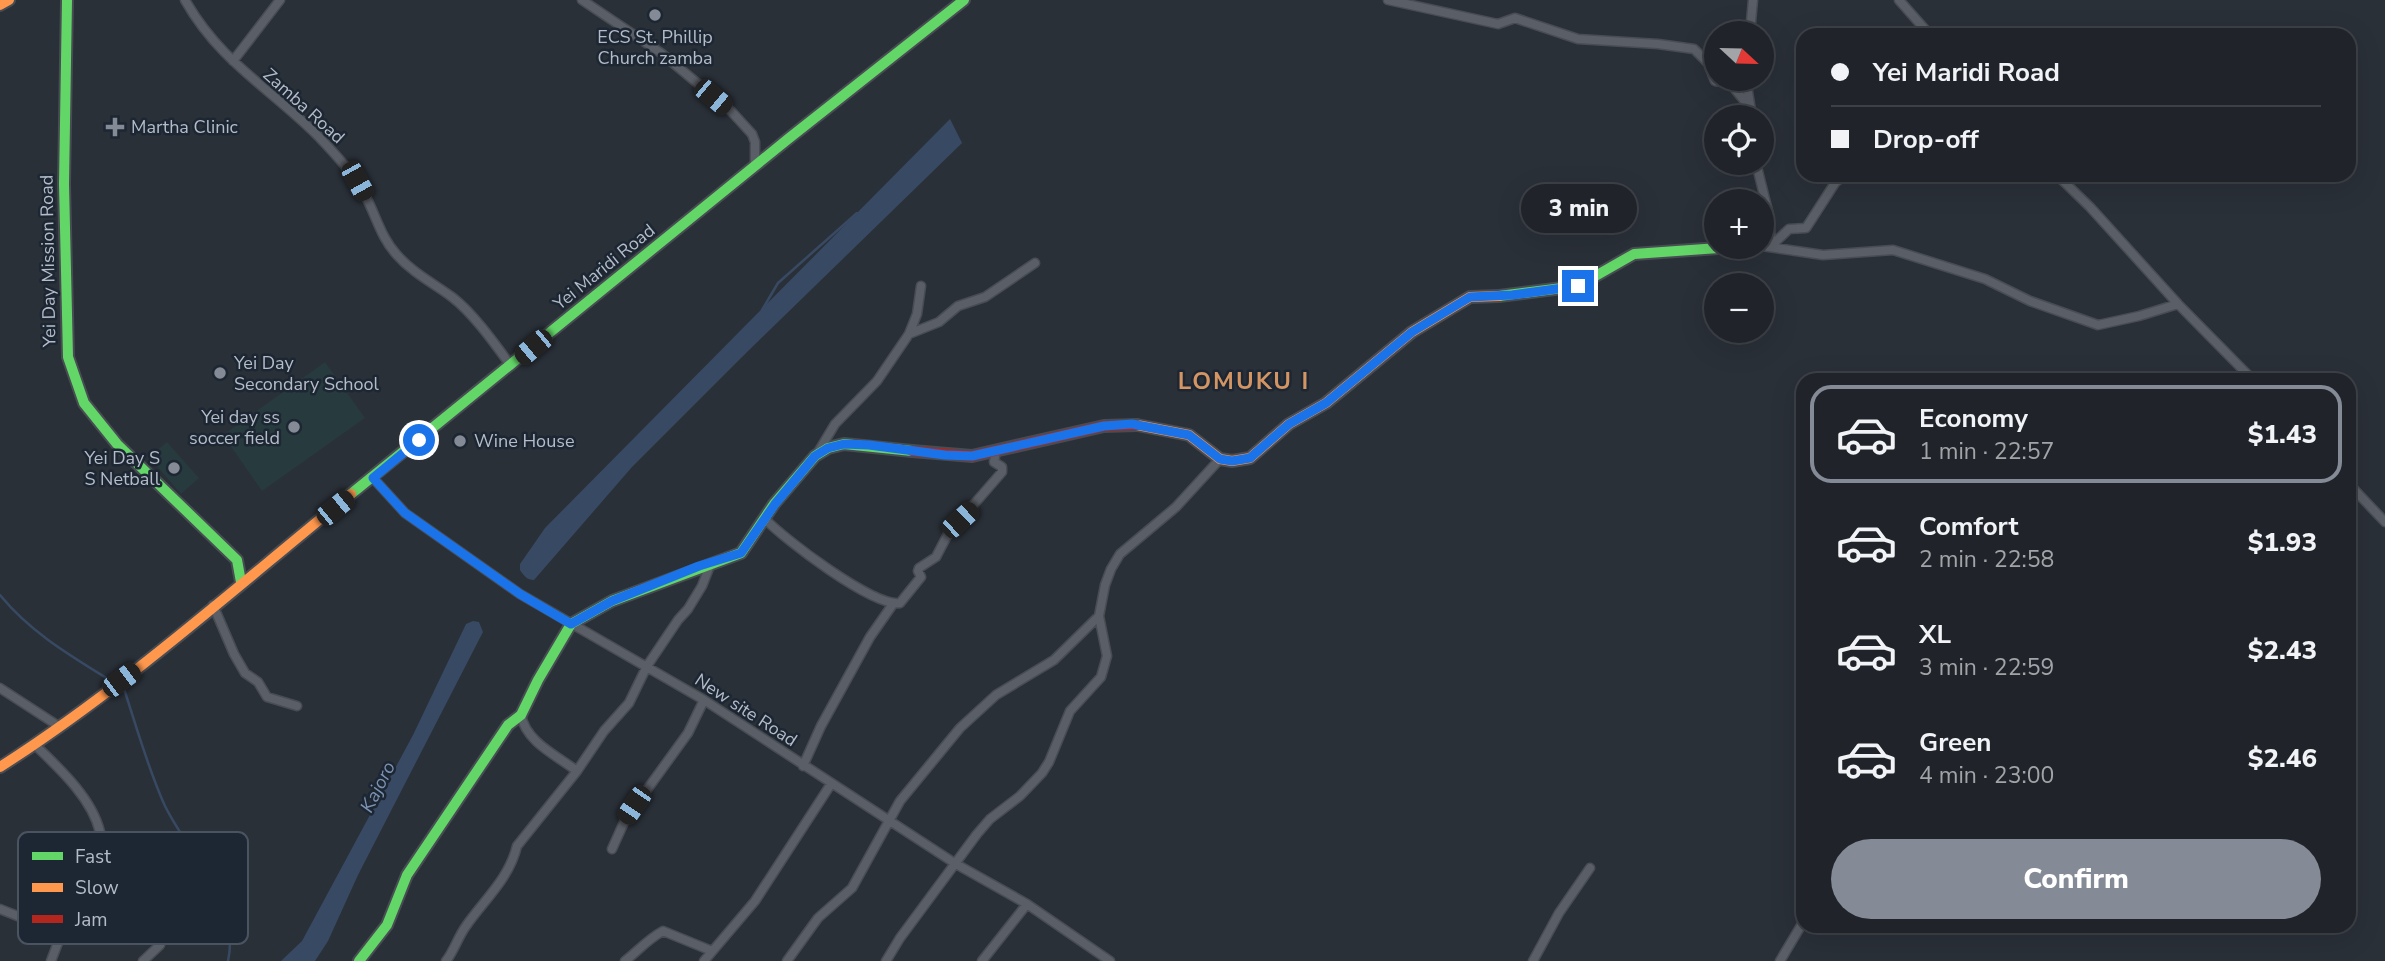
<!DOCTYPE html>
<html lang="en">
<head>
<meta charset="utf-8">
<style>
  body { margin:0; font-family:"Nunito Sans",sans-serif; background:#282c32; color:#f1f3f6; height:100vh; display:flex; flex-direction:column; font-size:26px; white-space:nowrap }
  * { box-sizing:border-box; margin:0 }
  p { font-size:23px; color:#a2a4a8 }
  .icon { flex:none; width:38px; height:38px; fill:none; stroke:currentColor; stroke-width:2; stroke-linecap:round; stroke-linejoin:round }
  .map { position:relative; flex:1; overflow:hidden }
  .sheet { position:absolute; left:1796px; top:373px; width:560px; height:560px; display:flex; flex-direction:column; background:#20242a; border-radius:21px; box-shadow:0 7px 28px #0002,0 0 0 2px #3d4147 }
  .sheet>* { flex:none }
  .guide { position:absolute; left:1796px; top:28px; width:560px; height:154px; border-radius:21px; box-shadow:0 7px 28px #0002,0 0 0 2px #3d4147; display:grid; align-content:center; height:154px; padding:0 35px; background:#20242a }
  .needle { width:46px; rotate:112deg }
  .tools { position:absolute; left:1704px; top:21px; display:grid; gap:14px }
  .tools a { display:grid; place-items:center; width:70px; height:70px; border-radius:50%; background:#20242a; box-shadow:0 7px 28px #0002,0 0 0 2px #3d4147; font-size:35px }
  .end { position:absolute; width:32px; height:32px; margin:-16px; border:9px solid #1a73e8; background:#fff; box-shadow:0 0 0 4px #fff }
  .from { border-radius:50% }
  .bubble { position:absolute; height:49px; border-radius:24px; background:#20242a; box-shadow:0 7px 28px #0002,0 0 0 2px #3d4147; font-size:23px; font-weight:800; line-height:49px; text-align:center }
  .car { position:absolute; width:21px; height:42px; margin:-21px -10px; border-radius:9px; box-shadow:0 0 5px 2px #0007; background:linear-gradient(#222 24%,#8ab4d8 0 40%,#222 0 76%,#8ab4d8 0 86%,#222 0) }
  .guide b { display:flex; align-items:center; gap:24px; height:66px; font-size:26px }
  .guide b+b { border-top:2px solid #3d4147 }
  .guide i { width:18px; height:18px; background:#f1f3f6 }
  ul { padding:12px 0 0; list-style:none }
  li { display:flex; align-items:center; gap:21px; height:98px; margin:0 14px 10px; padding:0 21px; border:4px solid transparent; border-radius:21px }
  li div { flex:1 }
  li b { display:block; font-size:26px }
  li em { font-style:normal; font-weight:800 }
  li.active { border-color:#848b96 }
  li>.icon { width:63px; height:63px; stroke-width:1.5 }
  .cta { display:flex; gap:14px; margin-top:auto; padding:14px 35px }
  .cta a { flex:1; height:80px; border-radius:42px; background:#848b96; color:#fff; font-size:28px; font-weight:800; line-height:80px; text-align:center }
  .map>svg:first-child { display:block }
</style>
</head>
<body>
<div class="map">
<svg width="2385" height="961" viewBox="0 0 2385 961">
  <rect width="100%" height="100%" fill="#2a3038"/>
  <path fill="#273a3e" d="M325,362L365,418L262,491L223,435Z
    M167,442L199,478L181,494L149,457Z"/>
  <path fill="#384963" d="M950,119L962,143L741,358L632,467L534,580C527,580 524,576 520,570V564L545,528Z
    M473,621L479,622L483,632L358,875L328,941L315,961H281L302,941L413,735L466,624Z"/>
  <g fill="none" stroke-linecap="round" stroke-linejoin="round">
    <path stroke="#384963" stroke-width="2.5" d="M762,310L778,283L857,213
      M0,595C31,633 71,656 113,682
      M121,687L124,689C137,728 148,769 165,806C189,855 241,902 228,961"/>
    <defs>
      <path id="street" d="M185,0C220,62 270,88 318,136C337,156 355,175 367,199C377,219 382,239 397,255C413,273 433,283 452,297C473,313 495,344 511,366
        M582,0L661,53L731,111L752,134L755,142V166
        M1388,0L1498,24L1515,18L1578,39L1658,44L1694,49L1708,63L1715,81L1730,83L1751,109
        M1899,0L1930,35
        M1750,33L1753,0
        M233,61L280,0
        M1746,79L1752,117
        M1756,163L1769,215L1771,246
        M2057,175L2090,207L2178,304L2253,380
        M1762,246L1823,255L1893,250L1985,279L2030,301L2098,325L2139,316L2178,304
        M1771,246L1789,229L1806,228L1835,183L1844,175
        M909,334L917,314L921,286
        M817,454L835,424L877,381L909,334L939,322L958,306L985,297L1035,263
        M373,478L405,513L520,594L704,700L956,864L1027,904L1110,961
        M2348,483L2385,522
        M764,518C784,539 873,607 900,603L921,577L918,571L919,568L936,557L948,534L1002,472V467L994,462L996,451
        M213,605L234,654L245,673L258,682L267,697L297,706
        M0,688L60,727
        M521,715C526,742 556,755 577,771
        M34,744C59,768 92,798 100,832L51,961
        M803,766L821,726L870,637L893,604
        M612,849L625,820L688,733L704,700
        M0,909L63,934
        M143,961L160,945
        M446,961C454,951 458,937 466,926C484,900 509,879 517,846L577,771L604,731L629,703L647,666L678,620L688,609L702,586L711,563
        M625,961C639,950 648,939 663,931L712,951
        M704,961L755,901L831,784
        M787,961L818,918L852,888L900,801L960,728L996,695L1054,660L1099,616
        M886,961L900,938L977,834L990,819L1020,796L1042,773L1049,762L1070,711L1101,677L1107,656L1099,616L1105,585L1111,569L1120,554L1176,507L1220,459
        M982,961L1027,904
        M1533,961L1559,913L1590,868
        M1780,961L1802,924"/>
      <path id="fast" d="M67,0L64,184L68,357L84,403L117,444L237,560L241,582
        M1499,296L1578,286L1634,254L1733,247
        M351,494L788,139L964,0
        M359,961L387,925L407,875L508,725L521,715L538,680L571,624L612,601L741,553L774,504L815,456L828,448L844,444L912,451"/>
      <path id="slow" d="M0,5L9,0
        M1137,425L1189,435L1220,459L1232,461L1250,458L1289,424L1326,403L1412,332L1470,297L1499,296
        M0,767C125,687 236,587 351,494"/>
      <path id="jam" d="M912,451L972,456L1104,426L1137,425"/>
    </defs>
    <use href="#street" stroke="#484c53" stroke-width="11"/>
    <use href="#fast" stroke="#484c53" stroke-width="14"/>
    <use href="#slow" stroke="#484c53" stroke-width="14"/>
    <use href="#jam" stroke="#484c53" stroke-width="14"/>
    <use href="#street" stroke="#5a5e66" stroke-width="8"/>
    <use href="#fast" stroke="#63d668" stroke-width="10"/>
    <use href="#slow" stroke="#ff974d" stroke-width="10"/>
    <use href="#jam" stroke="#b3261e" stroke-width="10"/>
  </g>
  <g fill="none" stroke-linecap="round" stroke-linejoin="round">
    <path stroke="#1a73e8" stroke-width="9" d="M419,440L373,478L405,513L520,594L571,624L612,601L699,566L741,553L775,504L815,456L828,448L844,444L869,445L945,455L972,456L1104,426L1132,424L1189,435L1220,459L1232,461L1250,458L1289,424L1326,403L1412,332L1470,297L1512,295L1578,286"/>
  </g>
  <g fill="#848b96" stroke="#1d2633" stroke-width="2.5">
    <circle cx="655" cy="15" r="7"/>
    <path d="M111.5 116.5h7v7h7v7h-7v7h-7v-7h-7v-7h7z"/>
    <circle cx="220" cy="373" r="7"/>
    <circle cx="294" cy="427" r="7"/>
    <circle cx="460" cy="441" r="7"/>
    <circle cx="174" cy="468" r="7"/>
  </g>
  <g text-anchor="middle" dominant-baseline="central" stroke-width="5" stroke-linejoin="round" paint-order="stroke">
    <g font-size="18" fill="#b4bcc9" stroke="#1d2633" text-anchor="start">
      <text x="655" y="37" text-anchor="middle">ECS St. Phillip<tspan x="655" dy="21">Church zamba</tspan></text>
      <text x="131" y="127">Martha Clinic</text>
      <text x="234" y="363">Yei Day<tspan x="234" dy="21">Secondary School</tspan></text>
      <text x="280" y="417" text-anchor="end">Yei day ss<tspan x="280" dy="21">soccer field</tspan></text>
      <text x="474" y="441">Wine House</text>
      <text x="160" y="458" text-anchor="end">Yei Day S<tspan x="160" dy="21">S Netball</tspan></text>
    </g>
    <g font-size="18" fill="#b4bcc9" stroke="#1d2633">
      <text transform="translate(304 106) rotate(42)">Zamba Road</text>
      <text transform="translate(48 261) rotate(-91)">Yei Day Mission Road</text>
      <text transform="translate(604 267) rotate(-39)">Yei Maridi Road</text>
      <text transform="translate(746 710) rotate(33)">New site Road</text>
    </g>
    <g font-size="19" font-style="italic" fill="#7c92b1" stroke="#1d2633">
      <text transform="translate(378 787) rotate(-63)">Kajoro</text>
    </g>
    <g font-size="24" font-weight="bold" letter-spacing="2" fill="#d59563" stroke="#1d2633">
      <text x="1244" y="381">LOMUKU I</text>
    </g>
  </g>
  <rect x="18" y="832" width="230" height="112" rx="10" fill="#1d2633" stroke="#4a5360" stroke-width="2"/>
  <rect x="32" y="852" width="31" height="8" fill="#63d668"/>
  <rect x="32" y="883" width="31" height="9" fill="#ff974d"/>
  <rect x="32" y="915" width="31" height="8" fill="#b3261e"/>
  <g font-size="19" fill="#b4bcc9">
    <text x="75" y="863">Fast</text>
    <text x="75" y="894">Slow</text>
    <text x="75" y="926">Jam</text>
  </g>
</svg>
<div class="tools">
<a><svg class="needle" viewBox="-14 -14 28 28"><path d="M0-13l5 13h-10z" fill="#e53935"/><path d="M0 13l5-13h-10z" fill="#a2a4a8"/></svg></a>
<a><svg class="icon" aria-label="locate" viewBox="0 0 24 24"><circle cx="12" cy="12" r="6"/><path d="M12 2v4M12 18v4M2 12h4M18 12h4"/></svg></a>
<a>+</a>
<a>−</a>
</div>
<i class="end from" style="left:419px;top:440px"></i>
<i class="end" style="left:1578px;top:286px"></i>
<div class="bubble" style="left:1521px;top:184px;width:116px">3 min</div>
<i class="car" style="left:713px;top:97px;rotate:130deg"></i>
<i class="car" style="left:357px;top:181px;rotate:151deg"></i>
<i class="car" style="left:533px;top:347px;rotate:230deg"></i>
<i class="car" style="left:335px;top:508px;rotate:51deg"></i>
<i class="car" style="left:960px;top:520px;rotate:47deg"></i>
<i class="car" style="left:121px;top:680px;rotate:53deg"></i>
<i class="car" style="left:634px;top:805px;rotate:214deg"></i>
<div class="guide">
<b><i class="from"></i>Yei Maridi Road</b>
<b><i></i>Drop-off</b>
</div>
<section class="sheet">
<ul>
<li class="active"><svg class="icon" aria-label="car" viewBox="0 0 24 24"><path d="M5 17H2v-5l4-1 3-4h7l3 4 3 1v5h-3M9 17h6M6 11h13"/><circle cx="7" cy="17" r="2"/><circle cx="17" cy="17" r="2"/></svg><div><b>Economy</b><p>1 min · 22:57</p></div><em>$1.43</em></li>
<li><svg class="icon" aria-label="car" viewBox="0 0 24 24"><path d="M5 17H2v-5l4-1 3-4h7l3 4 3 1v5h-3M9 17h6M6 11h13"/><circle cx="7" cy="17" r="2"/><circle cx="17" cy="17" r="2"/></svg><div><b>Comfort</b><p>2 min · 22:58</p></div><em>$1.93</em></li>
<li><svg class="icon" aria-label="car" viewBox="0 0 24 24"><path d="M5 17H2v-5l4-1 3-4h7l3 4 3 1v5h-3M9 17h6M6 11h13"/><circle cx="7" cy="17" r="2"/><circle cx="17" cy="17" r="2"/></svg><div><b>XL</b><p>3 min · 22:59</p></div><em>$2.43</em></li>
<li><svg class="icon" aria-label="car" viewBox="0 0 24 24"><path d="M5 17H2v-5l4-1 3-4h7l3 4 3 1v5h-3M9 17h6M6 11h13"/><circle cx="7" cy="17" r="2"/><circle cx="17" cy="17" r="2"/></svg><div><b>Green</b><p>4 min · 23:00</p></div><em>$2.46</em></li>
</ul>
<div class="cta"><a>Confirm</a></div>
</section>
</div>
</body>
</html>
